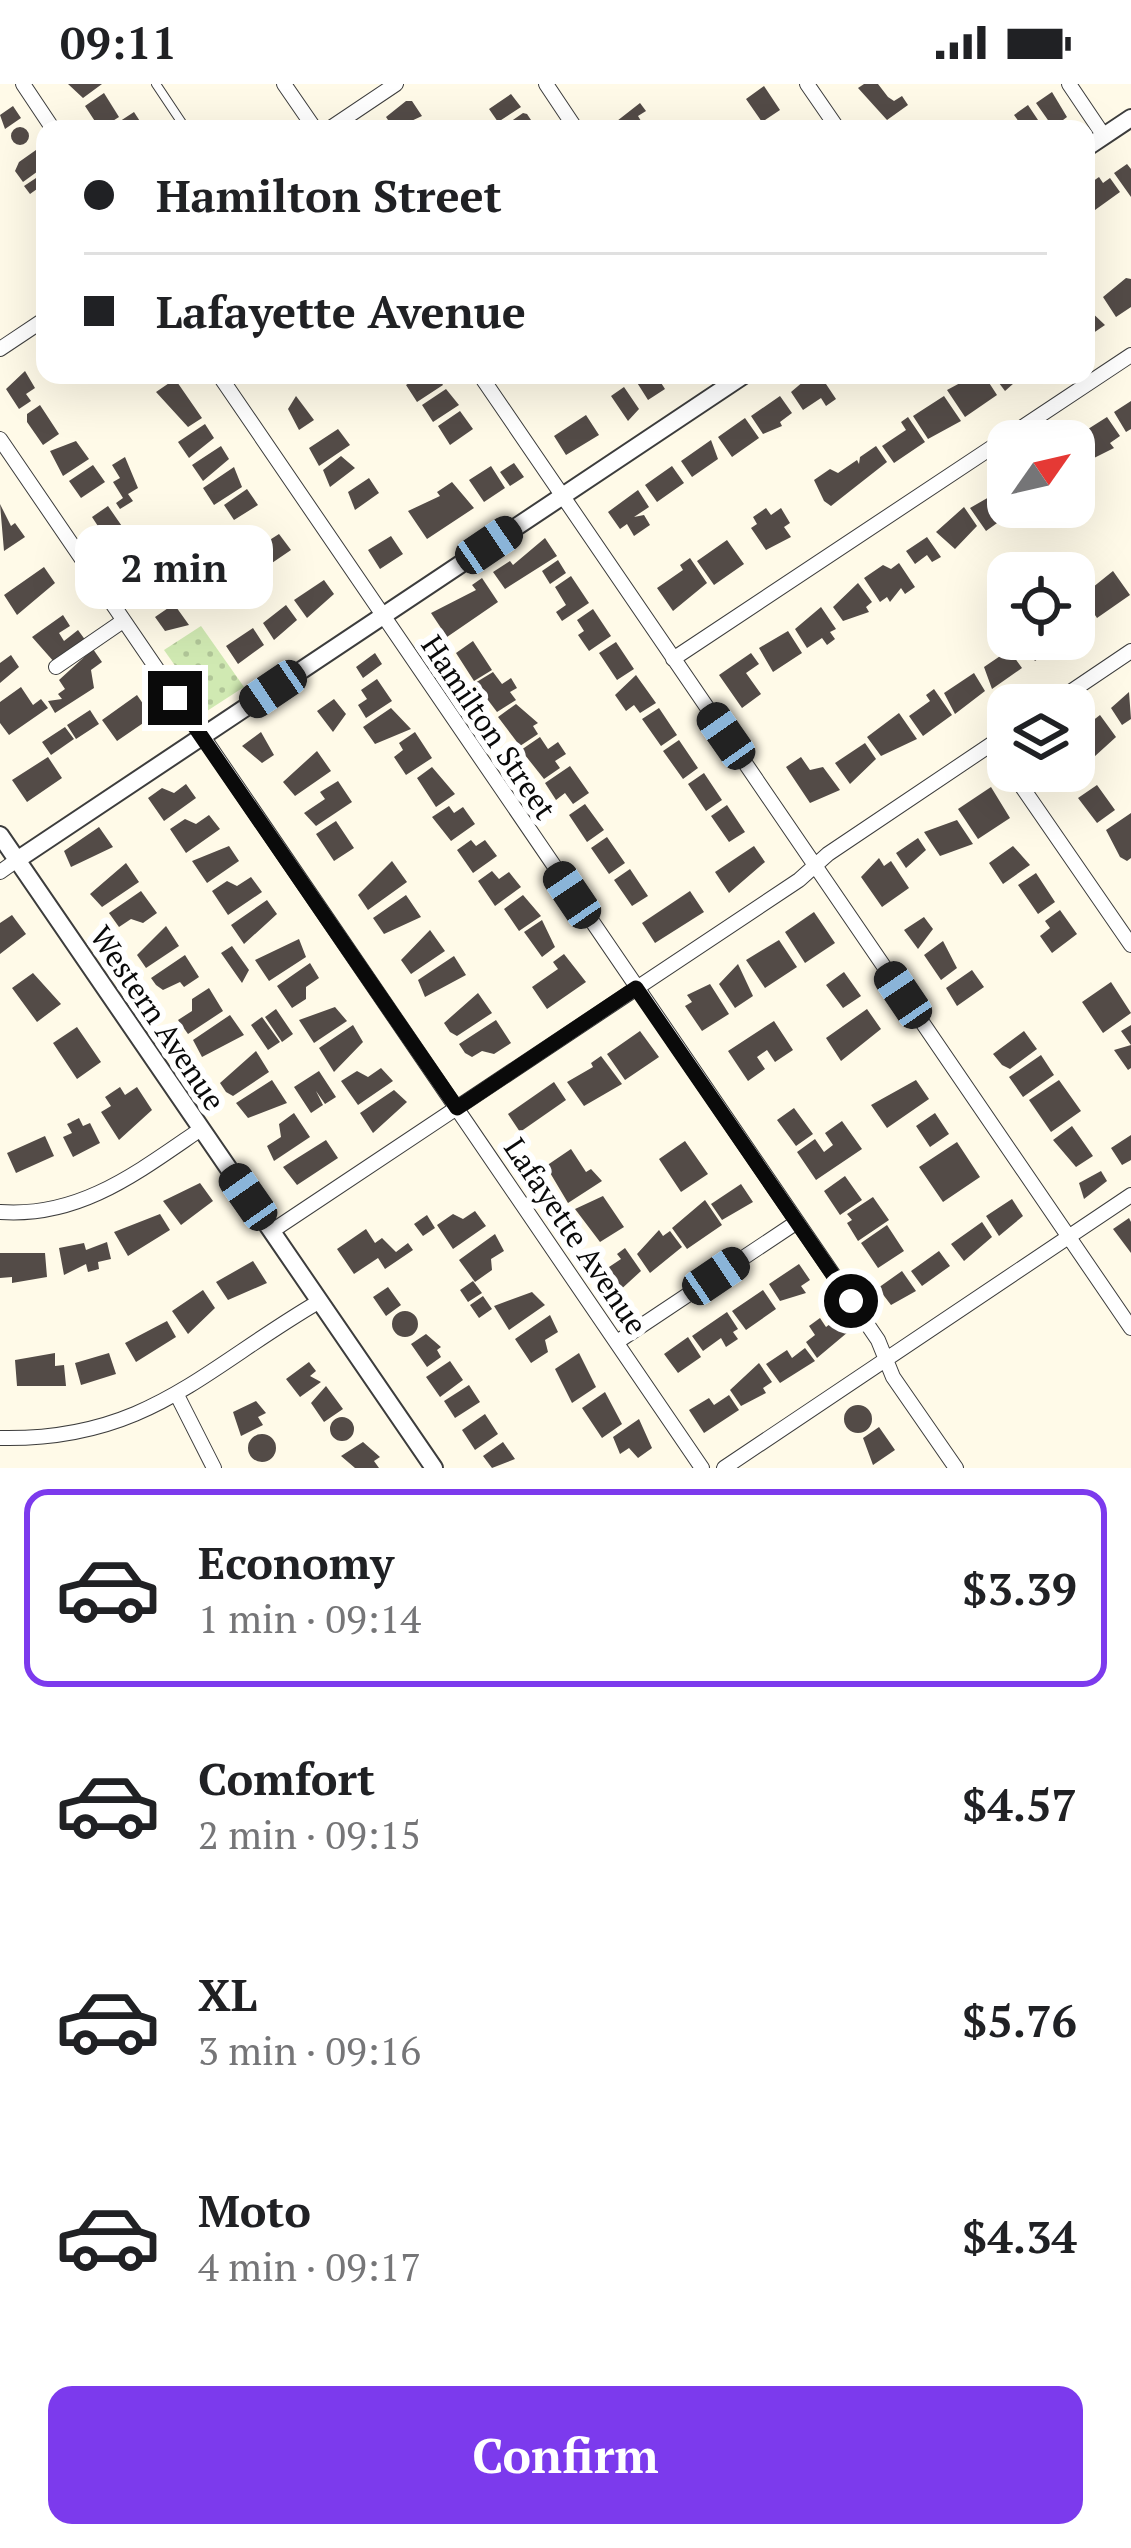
<!DOCTYPE html>
<html lang="en">
<head>
<meta charset="utf-8">
<style>
  body { margin:0; font-family:"PT Serif",serif; background:#f6f6f6; color:#202124; height:100vh; display:flex; flex-direction:column; font-size:45px; white-space:nowrap }
  * { box-sizing:border-box; margin:0 }
  p { font-size:39px; color:#757577 }
  .icon { flex:none; width:66px; height:66px; fill:none; stroke:currentColor; stroke-width:2; stroke-linecap:round; stroke-linejoin:round }
  .map { position:relative; height:1384px; overflow:hidden }
  .side { display:flex; flex-direction:column; background:#fff; flex:1 }
  .side>* { flex:none }
  .top-card { position:absolute; left:36px; top:36px; width:1059px; height:264px; border-radius:24px; box-shadow:0 12px 48px #0002; display:grid; align-content:center; height:264px; padding:0 48px; background:#fff }
  .needle { width:78px; rotate:56deg }
  .fabs { position:absolute; left:987px; top:336px; display:grid; gap:24px }
  .fabs a { display:grid; place-items:center; width:108px; height:108px; border-radius:24px; background:#fff; box-shadow:0 12px 48px #0002; font-size:60px }
  .end { position:absolute; width:54px; height:54px; margin:-27px; border:15px solid #0a0a0a; background:#fff; box-shadow:0 0 0 6px #fff }
  .from { border-radius:50% }
  .bubble { position:absolute; height:84px; border-radius:24px; background:#fff; box-shadow:0 12px 48px #0002; font-size:39px; font-weight:600; line-height:84px; text-align:center }
  .car { position:absolute; width:36px; height:72px; margin:-36px -18px; border-radius:15px; box-shadow:0 0 9px 3px #0007; background:linear-gradient(#222 24%,#8ab4d8 0 40%,#222 0 76%,#8ab4d8 0 86%,#222 0) }
  .top-card b { display:flex; align-items:center; gap:42px; height:114px; font-size:45px }
  .top-card b+b { border-top:3px solid #e0e0e0 }
  .top-card i { width:30px; height:30px; background:#202124 }
  ul { padding:21px 0 0; list-style:none }
  li { display:flex; align-items:center; gap:36px; height:198px; margin:0 24px 18px; padding:0 24px; border:6px solid transparent; border-radius:24px }
  li div { flex:1 }
  li b { display:block; font-size:45px }
  li em { font-style:normal; font-weight:600 }
  li.active { border-color:#7c3aed }
  li>.icon { width:108px; height:108px; stroke-width:1.5 }
  .action { display:flex; gap:24px; margin-top:auto; padding:24px 48px }
  .action a { flex:1; height:138px; border-radius:24px; background:#7c3aed; color:#fff; font-size:48px; font-weight:600; line-height:138px; text-align:center }
  .status { display:flex; justify-content:space-between; align-items:center; height:84px; padding:0 60px; background:#fff; direction:ltr }
  .status svg { height:33px; fill:currentColor }
  .map>svg:first-child { display:block }
</style>
</head>
<body>
<div class="status"><b>09:11</b><svg viewBox="0 0 49 12"><path d="M0 12V9h3v3zM5 12V6h3v6zM10 12V3h3v9zM15 12V0h3v12zM26 1h20v11H26zM47 4h2v5h-2z"/></svg></div>
<div class="map">
<svg width="1131" height="1384" viewBox="0 0 1131 1384">
  <defs>
    <pattern id="park-dots" width="8" height="8" patternUnits="userSpaceOnUse" patternTransform="scale(3)"><rect width="8" height="8" fill="#d0e9b2"/><path d="M2 2h.1M6 6h.1" fill="none" stroke="#b1c698" stroke-width="1.8" stroke-linecap="round"/></pattern>
  </defs>
  <rect width="100%" height="100%" fill="#fffae8"/>
  <path fill="url(#park-dots)" d="M201,542L244,603L207,627L164,566Z"/>
  <path fill="#534b47" d="M68,0H102L83,14Z
    M864,0H878L888,13L894,17L902,12L908,21L887,36L858,4Z
    M764,2L780,26L762,38L746,15Z
    M1052,8L1067,33L1059,39H1050L1036,19Z
    M104,9L119,33L100,45L85,22Z
    M511,10L521,23L498,38L489,25Z
    M406,17H412L422,32L394,45L386,33Z
    M640,19L646,27L638,32L646,45H623L617,37Z
    M1028,21L1044,45H1024L1014,31Z
    M13,22L21,34L5,45L0,31Z
    M134,28L145,45H108Z
    M523,29L527,30L537,45H515L510,38Z
    M11 52a9 9 0 1 1 18 0a9 9 0 1 1-18 0Z
    M36,66L45,82L23,98L15,87L19,78Z
    M1127,80L1131,85V113L1114,89Z
    M45,88V117L37,105L30,110L24,102Z
    M1099,93L1103,99L1110,94L1120,108L1095,126L1086,102Z
    M1126,194L1131,195V223L1116,233L1103,213Z
    M1086,223L1105,241L1086,254Z
    M25,287L35,304L26,310L31,317L19,325L6,305Z
    M421,291H437L443,301L417,318L406,301Z
    M641,291H656L665,305L648,316L636,297Z
    M811,291H820L836,315L826,322L821,314L803,326L791,308Z
    M975,291H984L997,311L965,333L947,306Z
    M993,291H1023L1005,307Z
    M175,295L202,334L188,343L156,308Z
    M624,303L639,325L628,337L611,312Z
    M446,305L459,321L433,338L422,321Z
    M296,312L314,336L299,346L288,325Z
    M780,312L792,329L780,338L782,342L763,350L751,332Z
    M944,312L961,337L928,355L913,332Z
    M1131,317V345L1126,348L1114,328Z
    M40,321L59,350L43,361L27,338V330Z
    M460,327L473,345L450,361L438,342Z
    M586,331L599,351L566,371L554,352Z
    M908,333L925,358L894,379L882,362L906,346L901,338Z
    M1107,333L1120,352L1110,359L1114,364L1092,375L1077,352Z
    M745,334L759,354L732,373L718,353Z
    M205,340L214,354L189,374L178,358Z
    M338,345L350,361L319,382L309,364Z
    M711,356L718,375L692,393L681,377Z
    M76,357L89,375L63,392L50,367Z
    M1074,361L1089,384L1074,394Z
    M221,362L229,375L203,397L192,381Z
    M876,362L887,378L831,422L824,417L814,396L830,385L838,389L857,376L859,380L860,373Z
    M341,372L355,384L330,403L323,386Z
    M125,373L138,404L128,410L133,417L120,425L116,419L123,414L113,398L120,394L112,381Z
    M514,379L524,393L510,402L500,388Z
    M93,381L105,398L81,414L69,397Z
    M491,382L505,404L484,418L469,396Z
    M672,382L684,399L657,418L645,401Z
    M234,383L242,403L214,421L203,404Z
    M369,394L379,409L355,426L348,408Z
    M452,398L474,424L427,455L408,427L440,412L437,408Z
    M247,405L258,421L234,436L224,421Z
    M1003,405L1007,432L986,447L970,424Z
    M638,406L649,423L634,433L644,431L650,441L634,452L627,440L620,445L608,428Z
    M0,420L11,442L15,439L25,453L4,467Z
    M108,422L126,448L109,459L92,433Z
    M964,423L977,442L955,465L936,448Z
    M766,424L771,431L781,424L790,439L784,443L791,453L766,466L751,444L757,440L753,433Z
    M134,449L140,457L130,463L140,470L121,482L109,465Z
    M279,450L291,466L269,481L257,464Z
    M391,452L403,470L380,485L368,466Z
    M927,453L941,473L932,478L927,471L915,480L906,467Z
    M545,454L557,472L505,505L493,488L510,477L513,481Z
    M727,456L744,480L714,501L697,477Z
    M690,474L707,499L673,527L657,504L683,486L680,481Z
    M558,476L566,489L550,500L542,487Z
    M899,479L915,503L905,510L901,504L890,518L887,513L880,518L864,494L883,481L891,485Z
    M44,483L55,499L17,531L4,511Z
    M154,484L157,488L163,484L173,499L167,503L173,510L150,525L130,492Z
    M1113,487L1130,511L1097,534L1082,512Z
    M571,492L589,519L562,537L556,528L566,521L555,503Z
    M482,494L498,518L447,553L431,529L476,506L472,501Z
    M324,496L334,510L307,534L294,516Z
    M858,499L872,518L866,523L869,528L843,537L833,523Z
    M1080,516L1093,534L1074,549V520Z
    M174,520L189,541L165,547L155,533Z
    M286,521L297,536L274,556L263,539Z
    M821,523L836,545L830,548L835,555L827,561L822,554L807,564L795,545Z
    M593,525L611,552L589,567L578,551L584,547L577,536Z
    M63,531L70,542L59,549L64,557L78,546L86,557L55,579L32,553Z
    M253,544L264,561L238,580L226,562Z
    M788,547L802,569L773,588L759,564Z
    M1008,555H1055L1059,560L1035,577L1029,569L1022,575Z
    M473,557L492,586L474,597L456,569Z
    M616,558L634,585L617,596L599,569Z
    M93,565L102,578L91,586L94,604L55,629L48,617L62,615L58,610L65,605L59,596Z
    M1009,566L1022,584L992,605L984,583Z
    M375,569L382,580L363,594L356,583Z
    M751,569L759,580L746,589L761,610L742,624L719,591Z
    M11,571L19,583L0,599V579Z
    M493,588L502,600L511,594L517,604L510,608L516,616L497,628L475,599Z
    M974,589L985,607L955,630L944,609Z
    M636,591L656,619L640,629L634,621L626,627L615,611Z
    M377,595L392,617L366,634L358,621L367,615L361,606Z
    M21,603L33,621L41,615L48,624L9,651L0,639V618Z
    M934,605L952,631L923,652L909,632L930,617L926,611Z
    M1129,608L1131,635L1122,641L1111,624Z
    M137,611L152,633L117,657L102,636Z
    M334,615L346,630L333,648L317,627Z
    M516,620L538,639L533,642L538,650L520,662L498,633Z
    M391,624L411,645L375,660L363,643Z
    M659,624L677,651L661,662L642,635Z
    M90,626L99,640L76,655L67,641Z
    M899,629L917,655L881,672L867,653Z
    M1100,631L1116,653L1094,673L1077,678L1074,651Z
    M65,643L74,655L51,671L42,658Z
    M261,648L274,671L262,679L242,662Z
    M415,648L432,674L406,691L394,673L403,666L399,659Z
    M540,653L548,665L558,658L566,670L555,677L560,684L544,695L521,666Z
    M679,656L698,684L683,695L663,667Z
    M865,659L876,675L850,700L835,679Z
    M317,667L331,687L295,712L283,698Z
    M48,673L62,694L27,718L12,696Z
    M801,673L810,686L823,683L840,706L810,719L786,683Z
    M570,682L589,709L573,720L565,709L556,716L545,699Z
    M432,683L455,710L436,723L417,694Z
    M704,689L722,716L706,727L688,700Z
    M338,697L352,718L316,742L304,729L325,715L320,708Z
    M186,700L196,714L164,737L148,714L162,704L174,709Z
    M1097,701L1115,726L1097,739L1078,714Z
    M991,703L1010,734L978,755L958,725Z
    M585,720L604,746L587,758L569,731Z
    M727,721L745,748L729,758L711,732Z
    M449,722L454,729L463,723L475,740L451,757L432,733Z
    M1131,729V774L1127,777L1120,773L1106,746Z
    M209,731L220,745L186,769L170,745L185,735L196,740Z
    M957,736L973,760L940,772L924,748Z
    M336,737L354,764L334,777L316,750Z
    M99,743L113,763L71,783L64,767Z
    M607,753L625,779L609,790L591,764Z
    M918,754L926,766L906,784L896,769Z
    M471,756L476,762L485,756L497,772L473,789L457,766Z
    M229,762L239,777L207,799L192,777Z
    M754,762L765,778L729,809L715,788Z
    M1013,762L1030,781L1003,800L989,779Z
    M879,774L884,782L891,777L909,804L882,823L861,793Z
    M392,777L407,798L368,826L358,811Z
    M126,779L139,798L102,823L90,810Z
    M630,785L648,812L632,822L614,796Z
    M492,787L499,795L509,788L521,803L495,822L478,797Z
    M1036,789L1055,818L1038,830L1018,801Z
    M251,793L262,808L228,831L212,807L227,797L237,802Z
    M141,807L157,829L143,839L131,835L119,843L109,829Z
    M690,807L704,828L655,859L642,839Z
    M406,811L421,833L384,850L373,834Z
    M523,811L541,832L519,847L504,825Z
    M267,816L277,830L244,860L231,841Z
    M1060,826L1077,850L1052,869L1040,852L1050,844L1045,837Z
    M814,828L835,859L805,879L785,848Z
    M12,831L26,850L0,870V839Z
    M924,833L933,845L918,865L904,846Z
    M542,836L555,863L542,873L524,848Z
    M166,842L179,862L146,884L137,871Z
    M430,846L445,867L411,890L401,876Z
    M299,855L306,873L269,897L255,876Z
    M779,856L797,883L765,904L746,876Z
    M943,857L957,884L941,896L924,871Z
    M232,862L249,886L242,899L221,869Z
    M564,870L586,898L547,925L532,903L558,885L553,878Z
    M185,871L199,893L184,903L180,898L163,906L156,901L151,894Z
    M454,872L466,891L425,913L418,896Z
    M310,879L319,894L306,903V915L292,924L277,902Z
    M738,880L753,912L735,924L719,900Z
    M972,886L984,903L957,922L946,904Z
    M844,888L861,912L843,924L826,901Z
    M33,889L61,920L37,938L12,904Z
    M1111,898L1131,929L1103,949L1082,918Z
    M710,900L729,930L702,947L685,922L692,918L687,911Z
    M209,904L223,927L188,950L178,936L192,927V915Z
    M478,909L492,929L457,952L450,948L444,939Z
    M335,923L347,937L314,959L299,936Z
    M276,925L293,950L282,958L265,933Z
    M867,925L881,945L841,977L826,954Z
    M230,931L244,951L202,973L193,956Z
    M262,933L280,958L268,966L251,941Z
    M496,936L511,959L494,970L482,967L472,973L465,969L459,960Z
    M774,937L793,966L775,978L767,966L757,973L765,985L748,997L728,967Z
    M353,941L363,958L334,988L319,964Z
    M1131,941V984L1128,986L1114,966L1131,961L1121,947Z
    M77,943L101,978L77,995L53,959Z
    M640,947L659,973L625,996L607,970Z
    M1024,947L1037,965L1010,985L1002,981L993,970Z
    M256,967L269,988L233,1012L226,1008L220,999Z
    M1041,971L1054,991L1023,1013L1009,993Z
    M601,972L622,1000L584,1022L567,998L593,983L591,979Z
    M381,984L393,997L358,1021L341,997L357,987L368,993Z
    M319,987L336,1013L325,1020L316,1007L323,1021L311,1029L294,1003Z
    M272,996L287,1019L248,1034L236,1019Z
    M916,996L929,1015L887,1044L871,1021Z
    M1059,996L1081,1027L1051,1048L1029,1016Z
    M554,998L566,1016L520,1048L508,1030Z
    M120,1003L125,1011L137,1003L152,1026L119,1056L101,1028L111,1022L105,1013Z
    M394,1006L407,1018L373,1049L360,1029Z
    M794,1024L813,1050L796,1062L777,1036Z
    M294,1029L310,1053L274,1077L267,1062L281,1053L279,1040Z
    M935,1029L949,1050L930,1063L916,1042Z
    M79,1034L83,1042L90,1039L100,1059L73,1073L63,1053L72,1049L67,1040Z
    M842,1037L862,1065L816,1096L797,1068L815,1055L824,1068L833,1061L825,1049Z
    M1072,1042L1093,1072L1076,1083L1053,1056Z
    M1131,1051V1076L1122,1081L1111,1064Z
    M45,1052L54,1072L16,1089L7,1069Z
    M326,1056L338,1074L297,1101L283,1083Z
    M685,1057L708,1090L681,1108L659,1075Z
    M957,1058L980,1093L943,1118L919,1083Z
    M571,1065L586,1088L591,1085L602,1097L568,1119L546,1082Z
    M1101,1087L1107,1097L1084,1115L1079,1099Z
    M845,1092L862,1116L840,1131L824,1107Z
    M200,1099L213,1117L181,1141L163,1117Z
    M741,1100L753,1118L722,1136L711,1120Z
    M603,1112L624,1143L600,1158L575,1125Z
    M873,1113L889,1136L858,1157L847,1139L852,1136L847,1130Z
    M1012,1115L1023,1132L999,1152L986,1132Z
    M705,1116L722,1141L687,1165L672,1144Z
    M475,1127L486,1142L453,1165L437,1141L453,1130L463,1135Z
    M160,1130L170,1146L128,1172L114,1148Z
    M427,1131L435,1144L423,1152L414,1140Z
    M1129,1134L1131,1138V1169L1113,1145Z
    M982,1138L992,1153L964,1177L951,1160Z
    M887,1141L904,1167L878,1184L861,1159Z
    M366,1145L375,1159L382,1154L396,1168L408,1159L413,1166L385,1185L378,1174L354,1190L337,1165Z
    M659,1146L663,1152L670,1147L682,1163L650,1189L637,1170Z
    M495,1150L504,1167L491,1175L492,1186L475,1198L459,1176Z
    M107,1158L111,1175L98,1178L99,1185L88,1188L86,1180L64,1191L59,1164L84,1159L86,1166Z
    M625,1164L641,1187L617,1209L603,1187L621,1175L617,1170Z
    M939,1167L950,1182L922,1202L911,1187Z
    M0,1169H45L47,1193L12,1199V1193L0,1194Z
    M253,1177L267,1199L228,1216L216,1198Z
    M799,1180L810,1196L801,1202L806,1209L780,1217L769,1200Z
    M902,1187L916,1207L891,1221L878,1204Z
    M473,1197L482,1209L468,1218L460,1206Z
    M388,1203L401,1221L386,1232L373,1213Z
    M203,1206L215,1224L188,1250L172,1227Z
    M763,1206L776,1225L746,1246L732,1227Z
    M532,1208L545,1221L509,1246L494,1222Z
    M483,1212L492,1225L479,1234L470,1221Z
    M392 1240a13 13 0 1 1 26 0a13 13 0 1 1-26 0Z
    M727,1228L738,1245L733,1248L738,1255L726,1263L721,1254L703,1267L692,1252Z
    M550,1231L558,1248L545,1256L548,1268L531,1279L515,1255Z
    M820,1234L826,1243L838,1234L848,1248L817,1274L806,1258L815,1251L809,1242Z
    M167,1237L176,1253L136,1278L125,1259Z
    M426,1250L441,1263L437,1266L441,1273L427,1283L411,1260Z
    M688,1253L701,1273L678,1289L664,1270Z
    M805,1264L815,1277L780,1299L766,1280L787,1266L792,1274Z
    M55,1269V1282L64,1281L66,1302H17L15,1276Z
    M109,1269L116,1290L81,1301L75,1279Z
    M579,1269L596,1303L572,1319L555,1285Z
    M450,1277L463,1296L440,1313L426,1293Z
    M309,1278L316,1287L310,1292L321,1298L300,1313L286,1295Z
    M759,1279L772,1298L763,1304L766,1309L741,1322L730,1306Z
    M469,1301L480,1318L455,1334L444,1317Z
    M326,1302L343,1325L324,1338L311,1319Z
    M605,1308L622,1340L602,1354L582,1324Z
    M729,1311L739,1326L704,1349L689,1326L709,1314L714,1321Z
    M256,1317L266,1329L258,1333L263,1341L241,1352L233,1328Z
    M844 1335a14 14 0 1 1 28 0a14 14 0 1 1-28 0Z
    M485,1330L498,1350L475,1366L462,1346Z
    M330 1345a12 12 0 1 1 24 0a12 12 0 1 1-24 0Z
    M639,1335L652,1364L638,1374L629,1364L620,1370L613,1353Z
    M879,1343L895,1366L873,1381L863,1354Z
    M248 1364a14 14 0 1 1 28 0a14 14 0 1 1-28 0Z
    M363,1358L380,1373L374,1377L379,1384H355L341,1372Z
    M503,1358L515,1375L492,1384L483,1372Z"/>
  <g fill="none" stroke-linecap="round" stroke-linejoin="round">
    <defs>
      <path id="service" d="M156,0L186,45"/>
      <path id="minor" d="M23,0L53,45
        M284,0L315,45
        M546,0L576,45
        M807,0L838,45
        M1069,0L1104,52
        M329,45L396,0
        M0,265L45,235
        M219,291L878,1256L893,1293L956,1384
        M480,291L1131,1244
        M0,355L702,1384
        M673,575L1131,271
        M56,583L123,537
        M1051,621L1131,567
        M992,660L1008,683
        M1011,687L1131,861
        M0,788L17,776
        M0,1128C80,1134 138,1088 201,1045
        M272,1147L799,796L828,770L1008,649
        M617,1258L797,1138
        M178,1313L214,1384
        M0,1354C147,1357 203,1285 320,1217
        M724,1384L1131,1111"/>
      <path id="tertiary" d="M1086,64L1131,34
        M0,751L434,1384
        M17,776L744,291"/>
    </defs>
    <use href="#service" stroke="#3d3d3d" stroke-width="10"/>
    <use href="#minor" stroke="#3d3d3d" stroke-width="16"/>
    <use href="#tertiary" stroke="#3d3d3d" stroke-width="20"/>
    <use href="#service" stroke="#fff" stroke-width="8"/>
    <use href="#minor" stroke="#fff" stroke-width="14"/>
    <use href="#tertiary" stroke="#fff" stroke-width="16"/>
  </g>
  <g fill="none" stroke-linecap="round" stroke-linejoin="round">
    <path stroke="#0a0a0a" stroke-width="15" d="M175,614L457,1024L636,904L851,1217"/>
  </g>
  <g text-anchor="middle" dominant-baseline="central" stroke-width="12" stroke-linejoin="round" paint-order="stroke">
    <g font-size="30" fill="#0a0a0a" stroke="#fff">
      <text transform="translate(489 643) rotate(56)">Hamilton Street</text>
      <text transform="translate(158 934) rotate(56)">Western Avenue</text>
      <text transform="translate(576 1152) rotate(56)">Lafayette Avenue</text>
    </g>
  </g>
</svg>
<div class="fabs">
<a><svg class="needle" viewBox="-14 -14 28 28"><path d="M0-13l5 13h-10z" fill="#e53935"/><path d="M0 13l5-13h-10z" fill="#757577"/></svg></a>
<a><svg class="icon" aria-label="locate" viewBox="0 0 24 24"><circle cx="12" cy="12" r="6"/><path d="M12 2v4M12 18v4M2 12h4M18 12h4"/></svg></a>
<a><svg class="icon" aria-label="layers" viewBox="0 0 24 24"><path d="M12 4l9 5-9 5-9-5zM3 14l9 5 9-5"/></svg></a>
</div>
<i class="end from" style="left:851px;top:1217px"></i>
<i class="end" style="left:175px;top:614px"></i>
<div class="bubble" style="left:75px;top:441px;width:198px">2 min</div>
<i class="car" style="left:489px;top:461px;rotate:56deg"></i>
<i class="car" style="left:273px;top:605px;rotate:236deg"></i>
<i class="car" style="left:726px;top:652px;rotate:325deg"></i>
<i class="car" style="left:572px;top:811px;rotate:326deg"></i>
<i class="car" style="left:903px;top:911px;rotate:326deg"></i>
<i class="car" style="left:248px;top:1113px;rotate:325deg"></i>
<i class="car" style="left:716px;top:1192px;rotate:56deg"></i>
<div class="top-card">
<b><i class="from"></i>Hamilton Street</b>
<b><i></i>Lafayette Avenue</b>
</div>
</div>
<section class="side">
<ul>
<li class="active"><svg class="icon" aria-label="car" viewBox="0 0 24 24"><path d="M5 17H2v-5l4-1 3-4h7l3 4 3 1v5h-3M9 17h6M6 11h13"/><circle cx="7" cy="17" r="2"/><circle cx="17" cy="17" r="2"/></svg><div><b>Economy</b><p>1 min · 09:14</p></div><em>$3.39</em></li>
<li><svg class="icon" aria-label="car" viewBox="0 0 24 24"><path d="M5 17H2v-5l4-1 3-4h7l3 4 3 1v5h-3M9 17h6M6 11h13"/><circle cx="7" cy="17" r="2"/><circle cx="17" cy="17" r="2"/></svg><div><b>Comfort</b><p>2 min · 09:15</p></div><em>$4.57</em></li>
<li><svg class="icon" aria-label="car" viewBox="0 0 24 24"><path d="M5 17H2v-5l4-1 3-4h7l3 4 3 1v5h-3M9 17h6M6 11h13"/><circle cx="7" cy="17" r="2"/><circle cx="17" cy="17" r="2"/></svg><div><b>XL</b><p>3 min · 09:16</p></div><em>$5.76</em></li>
<li><svg class="icon" aria-label="car" viewBox="0 0 24 24"><path d="M5 17H2v-5l4-1 3-4h7l3 4 3 1v5h-3M9 17h6M6 11h13"/><circle cx="7" cy="17" r="2"/><circle cx="17" cy="17" r="2"/></svg><div><b>Moto</b><p>4 min · 09:17</p></div><em>$4.34</em></li>
</ul>
<div class="action"><a>Confirm</a></div>
</section>
</body>
</html>
